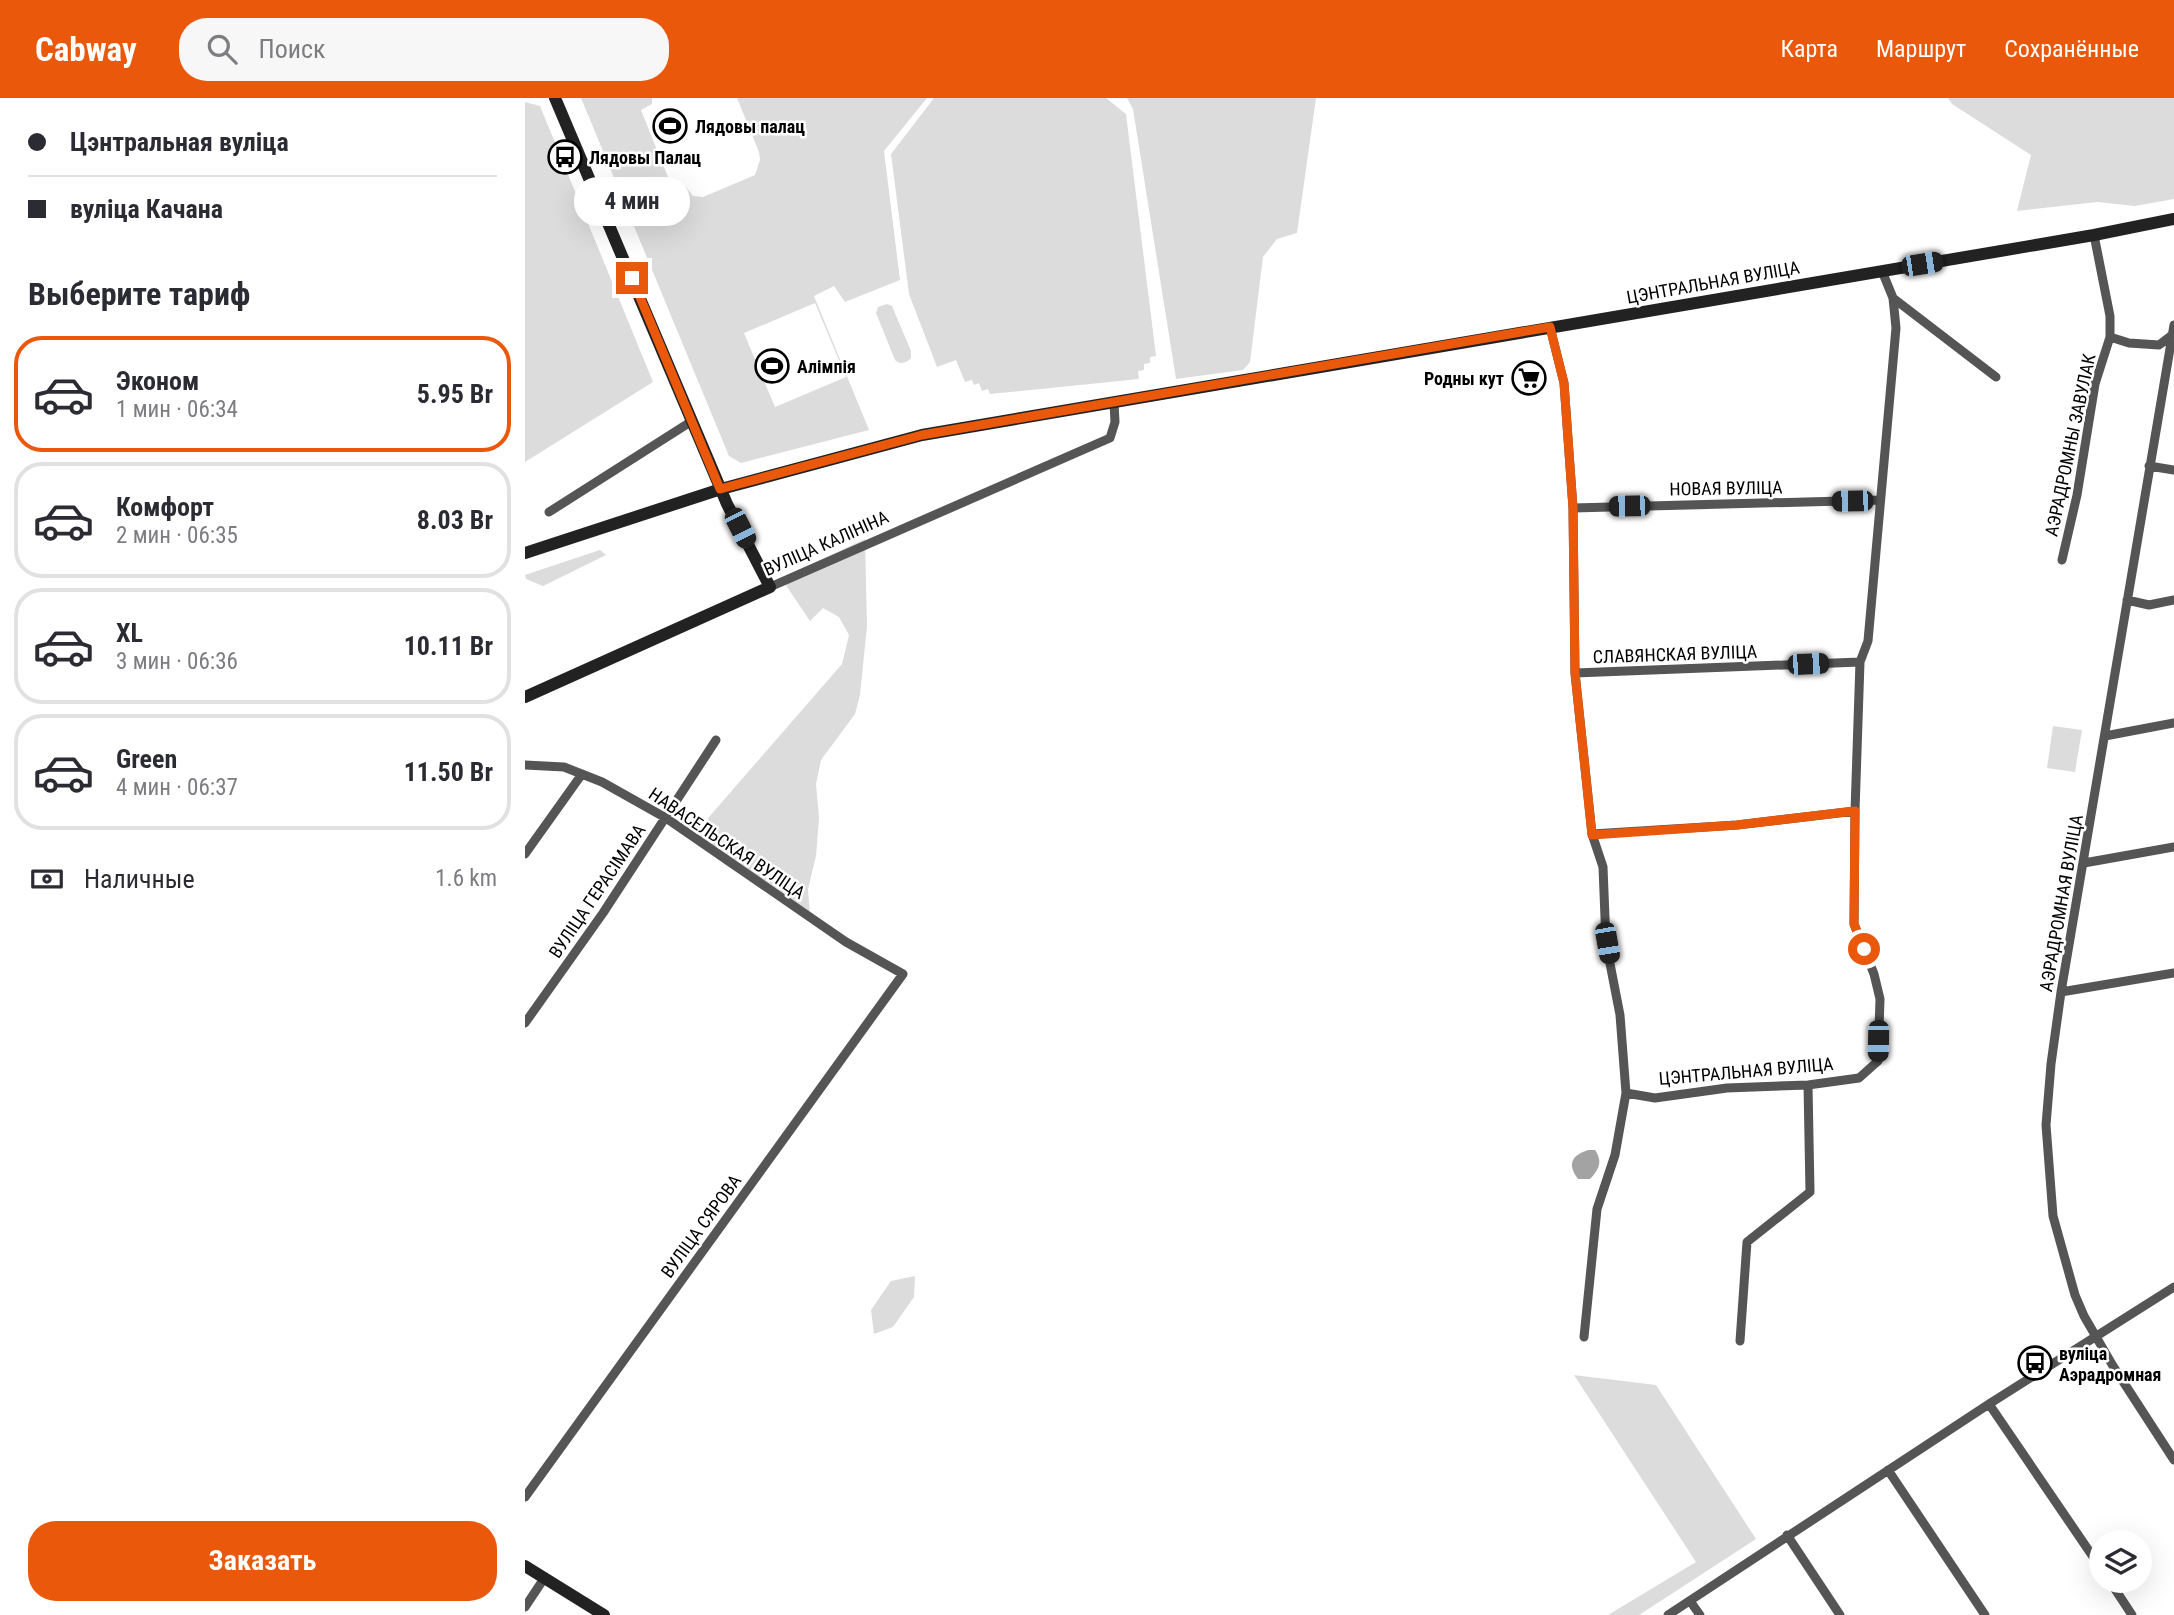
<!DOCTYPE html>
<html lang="ru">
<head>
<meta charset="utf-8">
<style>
  body { margin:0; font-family:"Roboto Condensed",sans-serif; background:#f7f7f7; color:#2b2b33; height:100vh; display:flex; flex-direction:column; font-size:26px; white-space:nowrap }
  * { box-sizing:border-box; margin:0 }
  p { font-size:23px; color:#7c7c81 }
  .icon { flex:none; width:38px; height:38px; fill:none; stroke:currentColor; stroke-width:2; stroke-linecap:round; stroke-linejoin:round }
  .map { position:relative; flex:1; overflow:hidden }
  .panel { display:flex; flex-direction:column; background:#fff; width:525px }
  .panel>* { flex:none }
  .top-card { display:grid; align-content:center; height:154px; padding:0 28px; background:#fff }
  .buttons { position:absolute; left:1564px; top:1432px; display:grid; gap:14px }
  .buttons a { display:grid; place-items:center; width:63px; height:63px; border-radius:50%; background:#fff; box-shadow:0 7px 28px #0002; font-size:35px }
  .end { position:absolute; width:32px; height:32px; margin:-16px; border:9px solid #ea580c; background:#fff; box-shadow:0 0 0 4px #fff }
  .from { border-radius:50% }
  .bubble { position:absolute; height:49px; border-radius:24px; background:#fff; box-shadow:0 7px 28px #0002; font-size:23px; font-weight:700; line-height:49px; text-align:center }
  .car { position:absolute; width:21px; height:42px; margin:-21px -10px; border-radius:9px; box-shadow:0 0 5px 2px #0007; background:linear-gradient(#222 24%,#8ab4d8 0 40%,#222 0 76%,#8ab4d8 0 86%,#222 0) }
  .top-card b { display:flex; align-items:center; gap:24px; height:66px; font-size:26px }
  .top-card b+b { border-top:2px solid #e1e1e2 }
  .top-card i { width:18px; height:18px; background:#2b2b33 }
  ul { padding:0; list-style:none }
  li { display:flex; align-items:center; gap:21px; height:116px; margin:0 14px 10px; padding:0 14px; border:4px solid #e1e1e2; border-radius:28px }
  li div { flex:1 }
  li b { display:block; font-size:26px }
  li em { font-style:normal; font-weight:700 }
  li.on { border-color:#ea580c }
  li>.icon { width:63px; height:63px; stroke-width:1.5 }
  h2 { padding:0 28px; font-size:32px; line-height:84px }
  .pay { display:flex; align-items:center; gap:18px; height:77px; padding:0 28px; font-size:26px }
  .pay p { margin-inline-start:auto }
  .primary-button { display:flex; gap:14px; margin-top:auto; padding:14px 28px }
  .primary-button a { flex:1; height:80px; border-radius:28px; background:#ea580c; color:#fff; font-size:28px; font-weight:700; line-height:80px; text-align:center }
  header { display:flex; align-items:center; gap:42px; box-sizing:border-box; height:98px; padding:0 35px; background:#ea580c; color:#fff }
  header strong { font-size:33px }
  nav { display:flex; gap:38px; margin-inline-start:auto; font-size:24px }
  .search { width:490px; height:63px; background:#f7f7f7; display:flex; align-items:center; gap:18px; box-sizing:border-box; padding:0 24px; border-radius:28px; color:#7c7c81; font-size:26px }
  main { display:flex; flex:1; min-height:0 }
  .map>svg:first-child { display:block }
</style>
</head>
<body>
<header>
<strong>Cabway</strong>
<div class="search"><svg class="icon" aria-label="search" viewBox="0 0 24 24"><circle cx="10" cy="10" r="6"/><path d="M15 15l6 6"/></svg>Поиск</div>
<nav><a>Карта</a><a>Маршрут</a><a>Сохранённые</a></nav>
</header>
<main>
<section class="panel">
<div class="top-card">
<b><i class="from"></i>Цэнтральная вуліца</b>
<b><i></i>вуліца Качана</b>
</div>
<h2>Выберите тариф</h2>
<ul>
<li class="on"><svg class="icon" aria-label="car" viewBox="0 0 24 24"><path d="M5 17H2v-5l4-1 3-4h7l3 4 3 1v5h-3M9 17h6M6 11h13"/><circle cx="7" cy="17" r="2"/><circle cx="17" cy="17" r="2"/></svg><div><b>Эконом</b><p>1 мин · 06:34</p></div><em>5.95 Br</em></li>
<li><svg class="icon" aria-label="car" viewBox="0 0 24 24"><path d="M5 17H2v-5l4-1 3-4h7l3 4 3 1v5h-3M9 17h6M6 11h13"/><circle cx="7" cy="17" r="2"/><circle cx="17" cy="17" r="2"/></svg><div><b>Комфорт</b><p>2 мин · 06:35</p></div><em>8.03 Br</em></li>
<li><svg class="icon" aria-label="car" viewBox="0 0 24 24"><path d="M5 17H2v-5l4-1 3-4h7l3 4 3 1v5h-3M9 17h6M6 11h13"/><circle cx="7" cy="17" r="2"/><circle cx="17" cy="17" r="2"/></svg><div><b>XL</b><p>3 мин · 06:36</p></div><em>10.11 Br</em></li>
<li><svg class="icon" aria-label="car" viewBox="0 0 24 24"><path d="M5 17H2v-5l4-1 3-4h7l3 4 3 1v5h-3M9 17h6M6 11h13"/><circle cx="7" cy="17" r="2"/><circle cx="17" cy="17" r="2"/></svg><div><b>Green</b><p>4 мин · 06:37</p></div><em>11.50 Br</em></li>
</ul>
<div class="pay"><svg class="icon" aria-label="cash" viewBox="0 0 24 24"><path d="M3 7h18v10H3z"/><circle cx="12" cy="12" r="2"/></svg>Наличные<p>1.6 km</p></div>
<div class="primary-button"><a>Заказать</a></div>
</section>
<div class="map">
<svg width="1649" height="1517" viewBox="0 0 1649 1517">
  <rect width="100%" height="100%" fill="#fff"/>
  <path fill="#dcdcdc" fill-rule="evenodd" d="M56,0H127V6L116,12L149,94L161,89L168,98L178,99L230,77L235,62L234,54L212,0H402L359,53L375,182L320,204L309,188L289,198L344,332L216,365L204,358ZM290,205L321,279L250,309L219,235Z
    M409,0H581L601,16L631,258L625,259V265L619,266V272L613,273L614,281L465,296L463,291L457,293L454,285L449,287L447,282L440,284L431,262L412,269L384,196L366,56Z
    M602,0H791L772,135L752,141L738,159L725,264L718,272L651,281L608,11Z
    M1423,0H1649V101L1610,108L1572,104L1492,113L1506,57L1427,6Z
    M0,4L15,8L128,284L0,364Z
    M362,206L367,208L386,253V260C382,265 375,267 370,262L351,215L353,209Z
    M340,441L342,528L335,597L330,616L296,662L291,686L294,720L291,758L283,791L285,818L202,768L173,743L184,719L317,566L324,537L314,519L298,510L285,523L256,480Z
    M75,452L81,457L18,488L1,481L0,477Z
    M1528,628L1557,632L1550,674L1522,670Z
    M390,1178L389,1199L368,1229L349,1236L346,1212L366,1183Z
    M1049,1277L1131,1287L1231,1441L1114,1517H1083L1171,1464Z"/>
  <path fill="#a3a3a3" d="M1063,1052H1070C1078,1064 1074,1071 1065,1081H1053C1042,1066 1046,1058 1063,1052Z"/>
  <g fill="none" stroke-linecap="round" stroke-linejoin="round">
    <path stroke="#555" stroke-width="9" d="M1368,200L1471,279
      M1649,227L1536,894L1526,966L1521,1027L1528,1118L1550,1197L1559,1218L1588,1268L1649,1362
      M1025,229L1039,285L1048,410L1050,575L1067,736L1078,769L1081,845L1095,917L1101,995L1130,1000L1202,990L1283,987L1334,980L1353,963L1355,901L1349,876L1329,826L1330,713L1335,564L1343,543L1371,230L1368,200L1357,173
      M1585,239L1604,245L1634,247L1647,237
      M1624,368L1649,372
      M1048,410L1355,402
      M24,414L167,323
      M1537,462L1552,397L1570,286L1585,239V218L1569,137
      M245,489L585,340L590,324L589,305
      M1602,502L1624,507L1649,502
      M1050,575L1335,564
      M1580,638L1649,625
      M0,667L39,669L77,684L141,720L321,844L378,876L0,1399
      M1067,736L1212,727L1330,713
      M0,756L57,676
      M1559,765L1649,749
      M1536,894L1649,875
      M0,925L78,815L191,642
      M1059,1239L1072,1111L1090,1057L1101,995
      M1215,1243L1222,1144L1285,1094L1283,987
      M1464,1306L1577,1472
      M1363,1372L1460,1517
      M1262,1437L1315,1517
      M1584,1482L1607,1517
      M1165,1503L1175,1517
      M0,1509L20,1479
      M1143,1517L1464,1306L1649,1189"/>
    <path stroke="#222" stroke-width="12" d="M0,455L196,391L397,337L1569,137L1649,121
      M0,599L245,489L202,406L30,0
      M0,1468L79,1517"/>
  </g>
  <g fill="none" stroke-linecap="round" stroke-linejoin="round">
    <path stroke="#ea580c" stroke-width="9" d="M107,180L195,391L397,337L1025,229L1039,285L1048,410L1050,575L1067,737L1212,727L1330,713L1329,826L1339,851"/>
  </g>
  <defs>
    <symbol id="stadium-ring" viewBox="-11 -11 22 22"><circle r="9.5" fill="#fff" stroke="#000" stroke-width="1.5"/><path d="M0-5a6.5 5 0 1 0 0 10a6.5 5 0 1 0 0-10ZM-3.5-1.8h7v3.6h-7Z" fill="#000"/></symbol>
    <symbol id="bus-ring" viewBox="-11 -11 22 22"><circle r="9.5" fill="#fff" stroke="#000" stroke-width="1.5"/><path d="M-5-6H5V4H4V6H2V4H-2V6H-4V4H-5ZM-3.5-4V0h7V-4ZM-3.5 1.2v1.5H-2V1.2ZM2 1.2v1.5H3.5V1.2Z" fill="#000"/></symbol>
    <symbol id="supermarket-ring" viewBox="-11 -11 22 22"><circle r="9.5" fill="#fff" stroke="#000" stroke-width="1.5"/><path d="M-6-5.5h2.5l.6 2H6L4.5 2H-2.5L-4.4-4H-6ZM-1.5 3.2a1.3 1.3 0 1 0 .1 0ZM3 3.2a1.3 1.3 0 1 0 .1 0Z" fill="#000"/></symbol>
  </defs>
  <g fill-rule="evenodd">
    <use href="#stadium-ring" x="126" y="9" width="38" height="38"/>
    <use href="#bus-ring" x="21" y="40" width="38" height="38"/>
    <use href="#stadium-ring" x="228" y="249" width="38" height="38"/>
    <use href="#supermarket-ring" x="985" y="261" width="38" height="38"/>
    <use href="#bus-ring" x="1491" y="1246" width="38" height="38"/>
  </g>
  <g text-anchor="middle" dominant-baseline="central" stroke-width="5" stroke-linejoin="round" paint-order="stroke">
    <g font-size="18" font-weight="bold" fill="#000" stroke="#fff" text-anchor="start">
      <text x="170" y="28">Лядовы палац</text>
      <text x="64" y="59">Лядовы Палац</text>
      <text x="272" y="268">Алімпія</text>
      <text x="979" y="280" text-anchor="end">Родны кут</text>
      <text x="1534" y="1255">вуліца<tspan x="1534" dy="21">Аэрадромная</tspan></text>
    </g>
    <g font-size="18" fill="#000" stroke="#fff">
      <text transform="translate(1188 184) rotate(-10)">ЦЭНТРАЛЬНАЯ ВУЛІЦА</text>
      <text transform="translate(1545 347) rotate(-78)">АЭРАДРОМНЫ ЗАВУЛАК</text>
      <text transform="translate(1201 390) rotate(-1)">НОВАЯ ВУЛІЦА</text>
      <text transform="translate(301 445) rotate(-24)">ВУЛІЦА КАЛІНІНА</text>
      <text transform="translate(1150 556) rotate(-2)">СЛАВЯНСКАЯ ВУЛІЦА</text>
      <text transform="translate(202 745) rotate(34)">НАВАСЕЛЬСКАЯ ВУЛІЦА</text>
      <text transform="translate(72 793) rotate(-56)">ВУЛІЦА ГЕРАСІМАВА</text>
      <text transform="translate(1536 805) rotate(-80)">АЭРАДРОМНАЯ ВУЛІЦА</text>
      <text transform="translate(1221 973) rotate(-5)">ЦЭНТРАЛЬНАЯ ВУЛІЦА</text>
      <text transform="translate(176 1128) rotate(-54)">ВУЛІЦА СЯРОВА</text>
    </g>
  </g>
</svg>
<div class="buttons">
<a><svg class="icon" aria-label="layers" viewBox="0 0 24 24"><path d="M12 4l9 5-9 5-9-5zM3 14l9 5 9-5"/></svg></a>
</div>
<i class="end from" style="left:1339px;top:851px"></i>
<i class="end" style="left:107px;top:180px"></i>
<div class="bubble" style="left:49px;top:79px;width:116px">4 мин</div>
<i class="car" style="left:1397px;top:166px;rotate:81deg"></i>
<i class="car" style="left:1327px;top:403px;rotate:269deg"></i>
<i class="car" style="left:1104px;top:408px;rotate:269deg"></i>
<i class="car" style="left:215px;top:430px;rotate:153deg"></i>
<i class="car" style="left:1283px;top:566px;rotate:88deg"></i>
<i class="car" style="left:1082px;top:845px;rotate:170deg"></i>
<i class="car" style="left:1353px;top:943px;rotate:181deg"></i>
</div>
</main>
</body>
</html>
